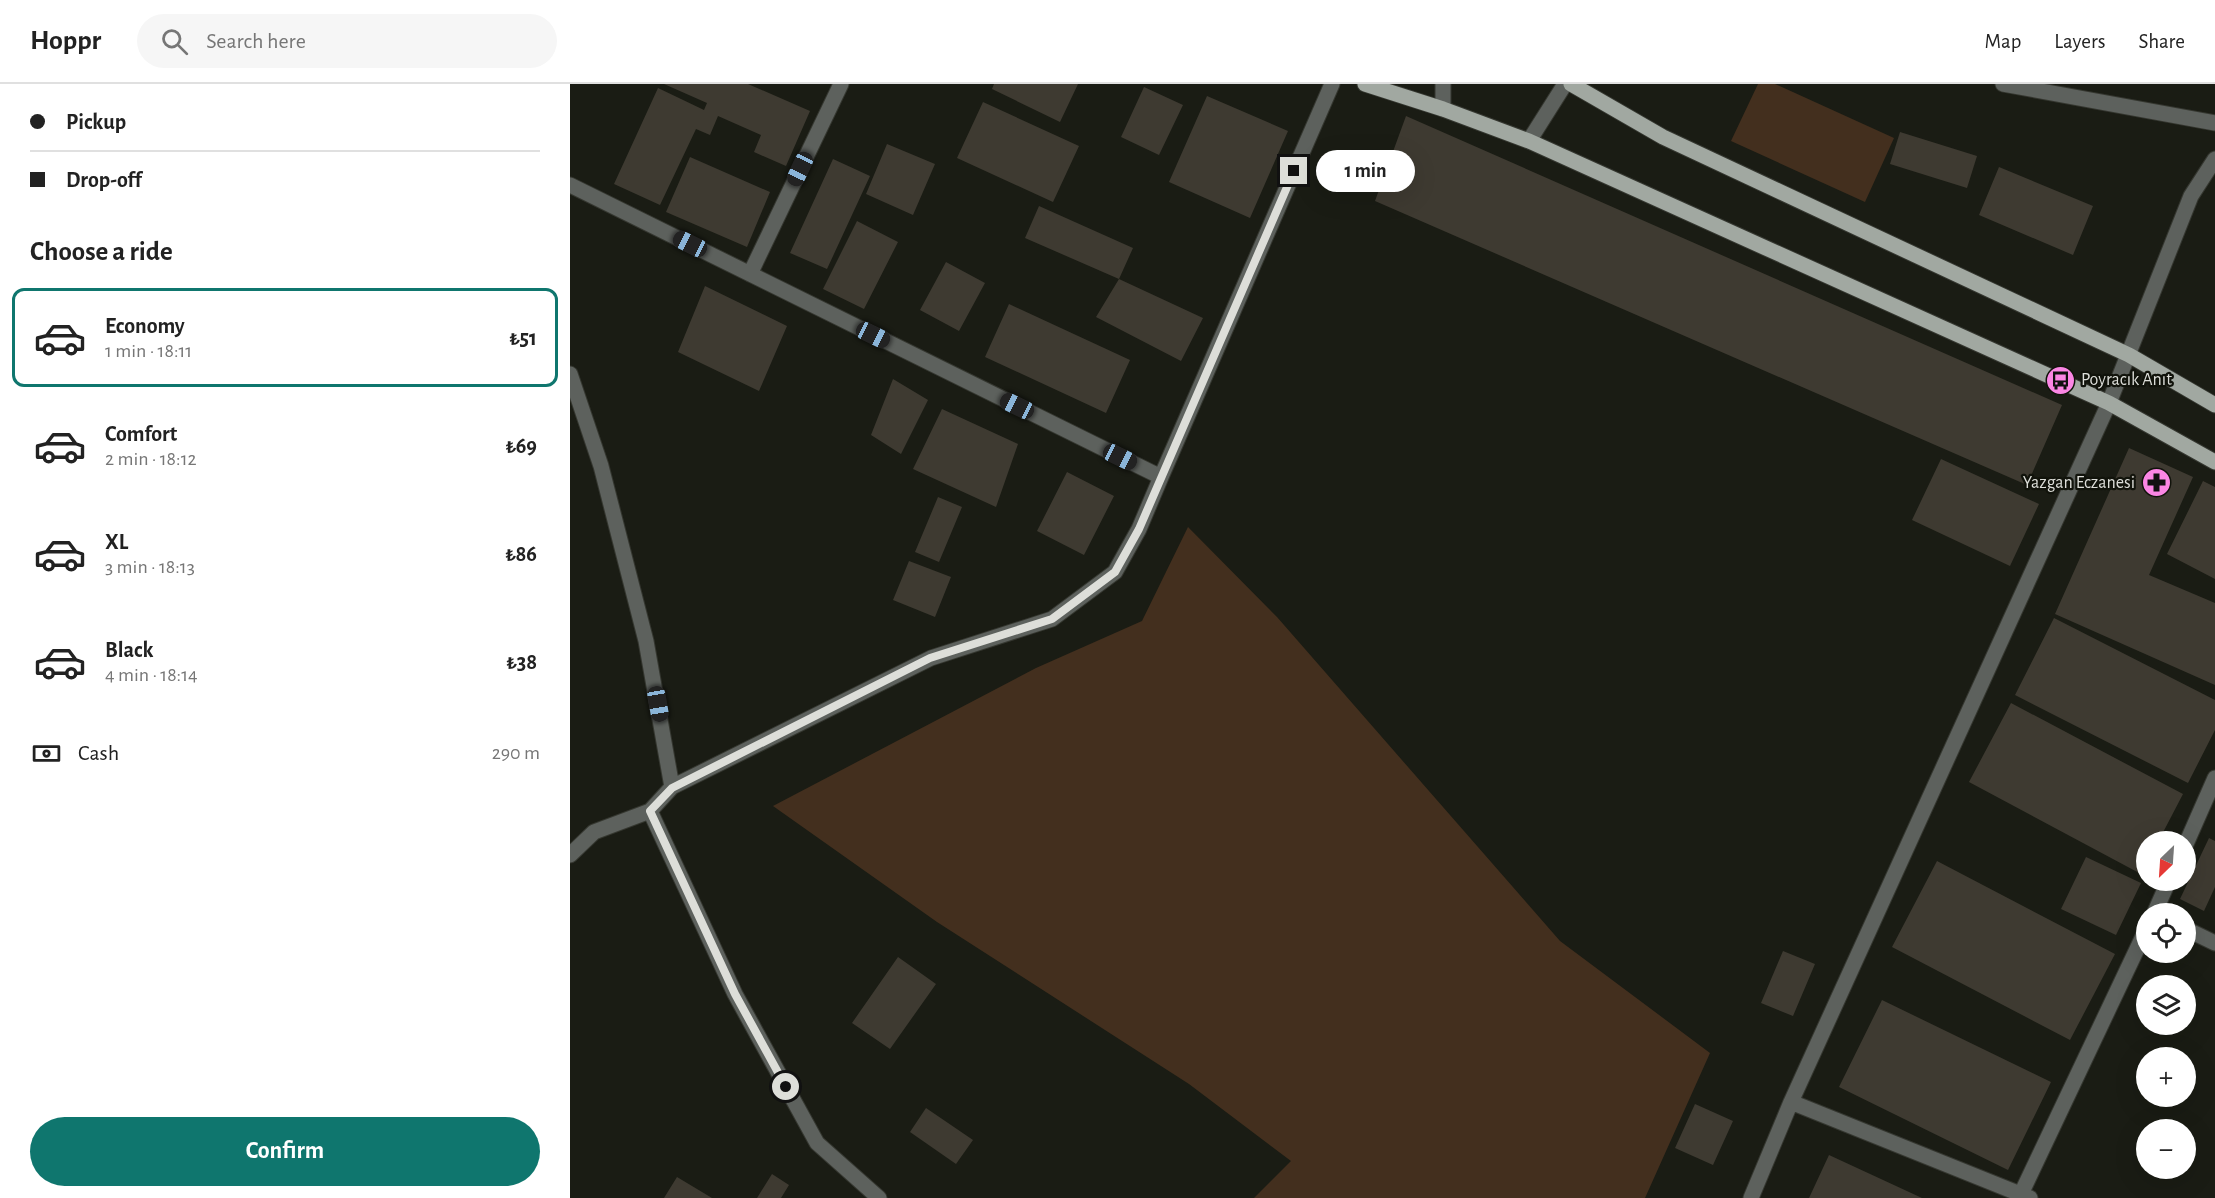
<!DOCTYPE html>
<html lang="en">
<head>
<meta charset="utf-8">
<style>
  body { margin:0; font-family:"Alegreya Sans",sans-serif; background:#f6f6f6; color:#222; height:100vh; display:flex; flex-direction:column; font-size:22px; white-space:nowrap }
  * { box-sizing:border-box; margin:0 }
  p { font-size:20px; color:#767676 }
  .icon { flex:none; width:33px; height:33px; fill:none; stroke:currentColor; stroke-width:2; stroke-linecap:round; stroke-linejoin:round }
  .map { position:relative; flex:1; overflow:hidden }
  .details { display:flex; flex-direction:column; background:#fff; width:570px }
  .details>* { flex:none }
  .banner { display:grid; align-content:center; height:132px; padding:0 30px; background:#fff }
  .needle { width:39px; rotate:205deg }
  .controls { position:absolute; left:1566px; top:747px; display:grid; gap:12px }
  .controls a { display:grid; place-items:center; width:60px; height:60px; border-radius:50%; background:#fff; box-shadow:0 6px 24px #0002; font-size:30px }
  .end { position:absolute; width:27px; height:27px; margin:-14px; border:8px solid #ddded9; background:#111; box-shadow:0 0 0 3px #111 }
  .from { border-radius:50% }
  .bubble { position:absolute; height:42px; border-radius:21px; background:#fff; box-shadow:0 6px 24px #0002; font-size:20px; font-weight:600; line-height:42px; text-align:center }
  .car { position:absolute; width:18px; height:36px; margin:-18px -9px; border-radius:8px; box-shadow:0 0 4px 2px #0007; background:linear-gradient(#222 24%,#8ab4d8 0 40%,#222 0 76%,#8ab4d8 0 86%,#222 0) }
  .banner b { display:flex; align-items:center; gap:21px; height:57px; font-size:22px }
  .banner b+b { border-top:2px solid #e0e0e0 }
  .banner i { width:15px; height:15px; background:#222 }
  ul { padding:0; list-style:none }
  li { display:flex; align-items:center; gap:18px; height:99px; margin:0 12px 9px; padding:0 18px; border:3px solid transparent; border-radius:12px }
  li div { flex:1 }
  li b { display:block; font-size:22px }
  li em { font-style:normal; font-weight:600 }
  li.selected { border-color:#0f766e }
  li>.icon { width:54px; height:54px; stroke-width:1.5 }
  h2 { padding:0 30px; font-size:27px; line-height:72px }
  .pay { display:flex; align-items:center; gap:15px; height:66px; padding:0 30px; font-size:22px }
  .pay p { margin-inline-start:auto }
  .action { display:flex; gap:12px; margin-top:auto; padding:12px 30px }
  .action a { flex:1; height:69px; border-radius:36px; background:#0f766e; color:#fff; font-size:24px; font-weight:600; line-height:69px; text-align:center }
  header { display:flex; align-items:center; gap:36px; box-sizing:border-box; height:84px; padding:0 30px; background:#fff; border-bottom:2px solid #e0e0e0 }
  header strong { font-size:28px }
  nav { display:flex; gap:33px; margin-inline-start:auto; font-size:21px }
  .search { width:420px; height:54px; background:#f6f6f6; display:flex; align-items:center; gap:15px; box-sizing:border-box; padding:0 21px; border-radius:33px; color:#767676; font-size:22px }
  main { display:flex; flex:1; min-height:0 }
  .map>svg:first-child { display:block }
</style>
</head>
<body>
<header>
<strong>Hoppr</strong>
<div class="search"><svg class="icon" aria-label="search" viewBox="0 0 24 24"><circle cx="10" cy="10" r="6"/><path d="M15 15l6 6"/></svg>Search here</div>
<nav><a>Map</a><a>Layers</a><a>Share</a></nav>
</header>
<main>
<section class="details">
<div class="banner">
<b><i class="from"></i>Pickup</b>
<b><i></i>Drop-off</b>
</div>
<h2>Choose a ride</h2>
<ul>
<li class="selected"><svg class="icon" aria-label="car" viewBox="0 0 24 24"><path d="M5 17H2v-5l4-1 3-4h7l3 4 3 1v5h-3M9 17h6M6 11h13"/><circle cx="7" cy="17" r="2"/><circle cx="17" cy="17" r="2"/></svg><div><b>Economy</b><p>1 min · 18:11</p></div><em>₺51</em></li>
<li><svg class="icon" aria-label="car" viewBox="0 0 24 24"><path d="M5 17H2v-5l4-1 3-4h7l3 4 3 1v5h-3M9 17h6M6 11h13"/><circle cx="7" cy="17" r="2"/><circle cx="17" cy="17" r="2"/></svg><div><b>Comfort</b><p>2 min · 18:12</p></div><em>₺69</em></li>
<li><svg class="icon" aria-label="car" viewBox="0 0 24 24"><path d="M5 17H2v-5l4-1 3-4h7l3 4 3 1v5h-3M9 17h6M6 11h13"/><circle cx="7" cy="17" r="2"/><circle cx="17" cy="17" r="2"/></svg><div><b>XL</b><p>3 min · 18:13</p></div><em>₺86</em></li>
<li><svg class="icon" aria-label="car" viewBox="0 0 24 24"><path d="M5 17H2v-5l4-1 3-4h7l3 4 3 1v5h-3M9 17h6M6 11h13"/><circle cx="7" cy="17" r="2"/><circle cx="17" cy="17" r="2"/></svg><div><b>Black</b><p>4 min · 18:14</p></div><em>₺38</em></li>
</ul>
<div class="pay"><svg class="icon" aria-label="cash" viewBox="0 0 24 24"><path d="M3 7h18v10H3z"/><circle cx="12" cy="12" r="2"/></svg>Cash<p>290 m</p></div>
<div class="action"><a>Confirm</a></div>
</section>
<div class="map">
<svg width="1645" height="1114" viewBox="0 0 1645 1114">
  <rect width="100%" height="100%" fill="#1a1c14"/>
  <path fill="#432f1e" d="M1188,0H1205L1324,54L1295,118L1161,57Z
    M618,443L707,533L990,857L1140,969L1075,1114H684L721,1077L619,1000L367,838L203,722L466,584L572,537Z"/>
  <path fill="#3e3a31" d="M94,0H178L240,27L216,82L184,68L191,51L148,32L140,51L126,45L90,121L44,100L88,4L134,26L137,19Z
    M424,0H508L490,38L422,5Z
    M574,3L613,21L589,71L551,53Z
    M637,12L718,47L680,134L599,98Z
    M413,18L509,62L483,118L387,74Z
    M836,32L1492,321L1457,401L805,117Z
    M1330,48L1407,72L1397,104L1320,80Z
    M317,60L365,80L343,131L296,110Z
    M120,73L200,108L177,163L96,128Z
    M263,75L300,92L257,185L220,169Z
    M1429,83L1523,122L1503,171L1409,131Z
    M469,122L563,164L549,195L455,154Z
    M287,137L328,158L294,225L253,205Z
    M376,178L415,199L389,247L350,226Z
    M549,195L633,234L611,277L526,233Z
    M135,202L217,242L189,307L108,268Z
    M439,220L560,276L536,329L415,273Z
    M323,295L358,316L331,370L301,351Z
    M372,325L448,360L426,423L343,385Z
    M1559,364L1623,393L1579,491L1645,519V601L1485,530Z
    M1371,375L1469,420L1440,482L1342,436Z
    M497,388L544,412L514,471L467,447Z
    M1633,397L1645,403V495L1597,470Z
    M368,413L392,423L369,478L345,468Z
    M339,477L381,493L365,533L323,516Z
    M1484,534L1645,616V646L1618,699L1445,611Z
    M1441,619L1613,710L1588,758H1576V779L1571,790L1399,698Z
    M1639,754L1645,757V803L1634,827L1610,815Z
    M1516,773L1571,799L1546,851L1491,825Z
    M1367,777L1545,870L1500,956L1322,863Z
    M1213,867L1245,880L1223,932L1191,919Z
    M328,873L366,900L320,965L282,939Z
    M1312,916L1481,998L1438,1086L1269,1003Z
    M1125,1020L1163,1037L1143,1081L1105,1064Z
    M356,1024L403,1056L386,1080L340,1048Z
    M1259,1071L1352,1114H1239Z
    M202,1090L219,1101L211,1114H187Z
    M107,1093L142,1114H94Z"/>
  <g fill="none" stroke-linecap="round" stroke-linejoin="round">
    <defs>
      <path id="minor" d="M1433,0L1645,39
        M873,25V0
        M959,57L995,0
        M0,101L591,393L762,0
        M180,190L271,0
        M0,290L31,382L76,557L102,703L80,727L24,748L0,771
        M102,703L361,574L482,535L545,488L569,445L591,393
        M80,727L165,910L247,1059L309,1114
        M1616,760L1645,694
        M1584,830L1599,796
        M1616,845L1645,859
        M1221,1018L1460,1114
        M1451,1110L1576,846
        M1181,1114L1221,1018L1539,319L1621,112L1645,75"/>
      <path id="major" d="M795,0L873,25L959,57L1539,319L1645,378
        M1001,0L1093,53L1559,271L1645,321"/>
    </defs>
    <use href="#minor" stroke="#353730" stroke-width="17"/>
    <use href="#major" stroke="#353730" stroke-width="17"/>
    <use href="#minor" stroke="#5d615d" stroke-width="15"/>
    <use href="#major" stroke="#a1a8a1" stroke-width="15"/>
  </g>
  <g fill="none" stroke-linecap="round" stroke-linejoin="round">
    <path stroke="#ddded9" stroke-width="8" d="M216,1003L165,910L80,727L102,704L360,574L482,535L545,488L569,445L724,87"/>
  </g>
  <defs>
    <symbol id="bus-disc" viewBox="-11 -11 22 22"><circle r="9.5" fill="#fb86e4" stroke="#11130b"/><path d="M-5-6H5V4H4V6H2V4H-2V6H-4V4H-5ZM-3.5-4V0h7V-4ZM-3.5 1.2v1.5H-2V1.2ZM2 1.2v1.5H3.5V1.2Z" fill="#111"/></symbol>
    <symbol id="pharmacy-disc" viewBox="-11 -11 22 22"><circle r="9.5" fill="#fb86e4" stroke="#11130b"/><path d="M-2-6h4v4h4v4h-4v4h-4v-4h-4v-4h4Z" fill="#111"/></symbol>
  </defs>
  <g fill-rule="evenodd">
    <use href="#bus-disc" x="1474" y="280" width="33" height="33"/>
    <use href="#pharmacy-disc" x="1570" y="382" width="33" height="33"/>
  </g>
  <g text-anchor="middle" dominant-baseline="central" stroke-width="4.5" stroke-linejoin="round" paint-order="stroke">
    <g font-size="18" fill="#ddded9" stroke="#11130b" text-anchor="start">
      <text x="1511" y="296">Poyracık Anıt</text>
      <text x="1565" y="399" text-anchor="end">Yazgan Eczanesi</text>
    </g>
  </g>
</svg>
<div class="controls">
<a><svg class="needle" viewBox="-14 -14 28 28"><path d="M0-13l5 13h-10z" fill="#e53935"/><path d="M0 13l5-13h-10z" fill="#767676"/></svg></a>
<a><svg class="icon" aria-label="locate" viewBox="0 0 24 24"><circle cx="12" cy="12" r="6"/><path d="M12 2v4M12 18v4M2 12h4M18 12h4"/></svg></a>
<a><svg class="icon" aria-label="layers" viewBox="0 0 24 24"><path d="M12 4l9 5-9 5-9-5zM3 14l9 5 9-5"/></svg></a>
<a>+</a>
<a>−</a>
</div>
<i class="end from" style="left:216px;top:1003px"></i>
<i class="end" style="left:724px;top:87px"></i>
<div class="bubble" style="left:746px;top:66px;width:99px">1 min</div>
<i class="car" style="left:230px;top:85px;rotate:205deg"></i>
<i class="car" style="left:120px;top:160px;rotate:296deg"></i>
<i class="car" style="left:303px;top:251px;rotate:116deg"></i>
<i class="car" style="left:447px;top:322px;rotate:296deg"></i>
<i class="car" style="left:550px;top:373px;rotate:116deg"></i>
<i class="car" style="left:88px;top:620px;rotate:170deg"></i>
</div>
</main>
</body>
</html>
